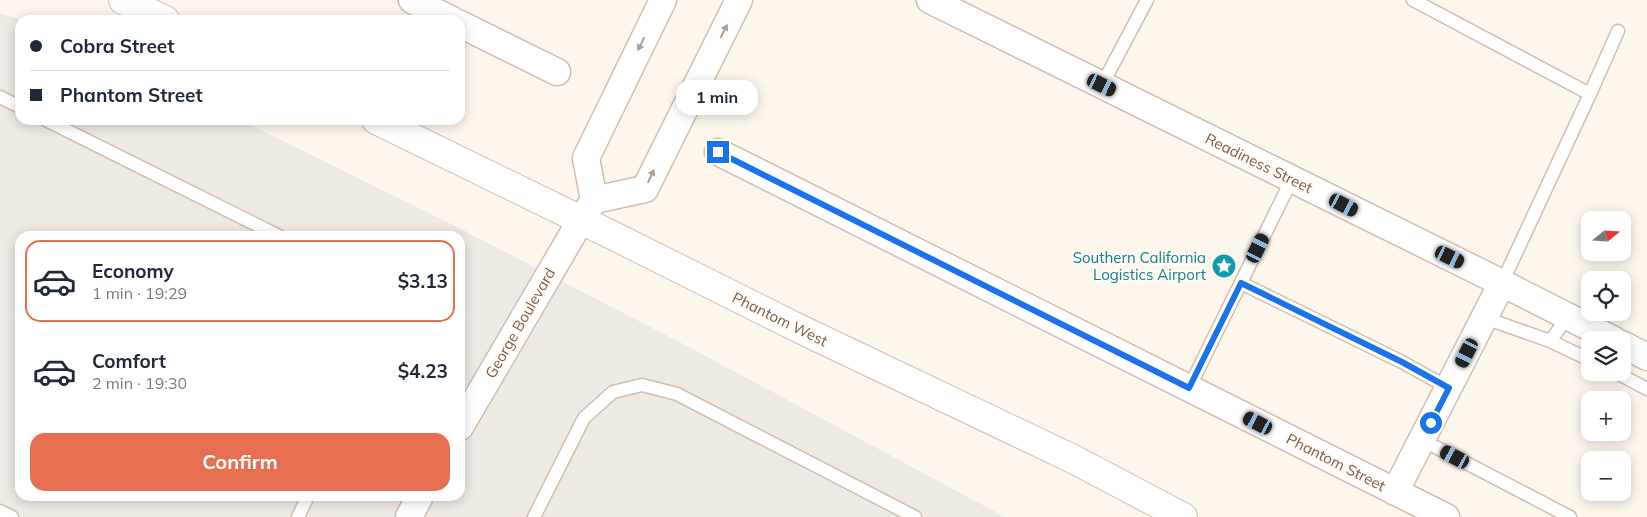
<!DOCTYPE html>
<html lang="en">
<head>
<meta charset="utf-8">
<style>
  body { margin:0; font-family:Mulish,sans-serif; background:#f2f2f3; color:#1f2937; height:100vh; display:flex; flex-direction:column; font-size:19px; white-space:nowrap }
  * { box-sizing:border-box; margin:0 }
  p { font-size:16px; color:#747a83 }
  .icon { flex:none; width:28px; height:28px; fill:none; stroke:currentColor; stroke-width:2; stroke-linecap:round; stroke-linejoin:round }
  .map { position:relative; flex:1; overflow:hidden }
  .details { position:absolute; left:15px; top:231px; width:450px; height:270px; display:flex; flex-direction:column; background:#fff; border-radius:15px; box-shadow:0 2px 12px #0003 }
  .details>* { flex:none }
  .hud { position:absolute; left:15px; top:15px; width:450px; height:110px; border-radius:15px; box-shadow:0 2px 12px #0003; display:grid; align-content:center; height:110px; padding:0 15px; background:#fff }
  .needle { width:32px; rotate:72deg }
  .buttons { position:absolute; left:1581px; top:211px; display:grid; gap:10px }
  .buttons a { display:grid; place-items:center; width:50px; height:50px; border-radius:10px; background:#fff; box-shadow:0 2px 12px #0003; font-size:25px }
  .end { position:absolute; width:22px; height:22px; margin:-11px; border:6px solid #1a73e8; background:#fff; box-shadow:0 0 0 2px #fff }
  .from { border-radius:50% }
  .bubble { position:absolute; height:35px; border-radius:15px; background:#fff; box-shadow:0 2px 12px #0003; font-size:16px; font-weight:700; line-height:35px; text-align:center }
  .car { position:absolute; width:15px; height:30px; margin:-15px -8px; border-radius:6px; box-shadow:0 0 4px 1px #0007; background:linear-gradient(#222 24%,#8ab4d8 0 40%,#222 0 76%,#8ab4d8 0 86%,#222 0) }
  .hud b { display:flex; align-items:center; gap:18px; height:48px; font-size:19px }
  .hud b+b { border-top:1px solid #e0e1e3 }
  .hud i { width:12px; height:12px; background:#1f2937 }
  ul { padding:9px 0 0; list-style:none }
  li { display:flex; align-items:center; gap:15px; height:82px; margin:0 10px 8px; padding:0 5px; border:2px solid transparent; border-radius:15px }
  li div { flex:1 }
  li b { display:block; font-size:19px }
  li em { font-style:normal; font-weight:700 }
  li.current { border-color:#e76f51 }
  li>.icon { width:45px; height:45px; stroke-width:1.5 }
  .cta { display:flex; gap:10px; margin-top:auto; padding:10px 15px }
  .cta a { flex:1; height:58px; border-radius:15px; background:#e76f51; color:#fff; font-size:20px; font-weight:700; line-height:58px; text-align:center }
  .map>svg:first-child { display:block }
</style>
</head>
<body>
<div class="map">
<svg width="1647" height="517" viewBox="0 0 1647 517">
  <rect width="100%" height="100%" fill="#fdf6ec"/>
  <path fill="#efe9e4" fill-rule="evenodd" d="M0,13L21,20H20V120H241L455,226L687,346L1005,517H0ZM20,236H460V496H20Z"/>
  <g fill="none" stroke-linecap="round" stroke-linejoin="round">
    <defs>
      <path id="service" d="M1413,0L1590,94L1502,283
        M1102,85L1147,0
        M1590,94L1618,31
        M0,97L20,107
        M46,120L279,236
        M1241,283L1402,362L1449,388
        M1485,318L1550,341L1590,360
        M1550,341L1568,317
        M1615,372L1647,389
        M1189,388L1292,179
        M1422,440L1570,517
        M0,511L12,517
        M298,517L308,496
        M534,517L584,418L613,392L642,385L677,394L915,517"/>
      <path id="minor" d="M412,0L452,20
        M930,0L1502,283L1614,340
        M460,24L557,72
        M718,152L1446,517
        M594,200L586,158L663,0
        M1622,344L1647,357
        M460,427L581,220L594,200L645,189L739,0
        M1395,492L1502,283
        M409,517L420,496"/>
      <path id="tertiary" d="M123,0L165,20
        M376,120L622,240L800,329L1073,459L1183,517"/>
    </defs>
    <use href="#service" stroke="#d1beb0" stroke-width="15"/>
    <use href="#minor" stroke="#d1beb0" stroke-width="29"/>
    <use href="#tertiary" stroke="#d1beb0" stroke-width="30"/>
    <use href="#service" stroke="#fff" stroke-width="12"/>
    <use href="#minor" stroke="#fff" stroke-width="26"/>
    <use href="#tertiary" stroke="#fff" stroke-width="28"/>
  </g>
  <defs><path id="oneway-solid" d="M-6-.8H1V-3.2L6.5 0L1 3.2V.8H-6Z" transform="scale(1.25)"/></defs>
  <g fill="#af9d94">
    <use href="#oneway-solid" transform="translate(724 31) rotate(-63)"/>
    <use href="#oneway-solid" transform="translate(641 44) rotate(116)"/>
    <use href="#oneway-solid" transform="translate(651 176) rotate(-65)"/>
  </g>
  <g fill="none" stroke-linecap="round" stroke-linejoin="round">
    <path stroke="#1a73e8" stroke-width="6" d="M718,152L1189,388L1241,283L1402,362L1449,388L1431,423"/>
  </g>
  <defs>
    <symbol id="sight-disc" viewBox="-11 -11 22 22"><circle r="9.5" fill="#0f9aa8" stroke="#fffaf3"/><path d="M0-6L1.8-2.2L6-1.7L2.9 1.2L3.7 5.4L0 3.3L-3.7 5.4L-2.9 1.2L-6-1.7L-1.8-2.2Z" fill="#fff"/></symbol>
  </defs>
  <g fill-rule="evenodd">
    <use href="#sight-disc" x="1210" y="252" width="28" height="28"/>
  </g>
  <g text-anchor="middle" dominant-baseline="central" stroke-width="5" stroke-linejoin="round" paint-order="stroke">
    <g font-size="15" fill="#7a5c4d" stroke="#fffaf3">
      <text transform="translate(1259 163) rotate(26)">Readiness Street</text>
      <text transform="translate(780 319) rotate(26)">Phantom West</text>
      <text transform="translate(520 323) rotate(-60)">George Boulevard</text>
      <text transform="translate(1336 462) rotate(27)">Phantom Street</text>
    </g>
    <g font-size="15" fill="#0d838f" stroke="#fffaf3" text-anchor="end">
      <text x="1206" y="257">Southern California<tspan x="1206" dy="17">Logistics Airport</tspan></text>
    </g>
  </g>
</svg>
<div class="buttons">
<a><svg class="needle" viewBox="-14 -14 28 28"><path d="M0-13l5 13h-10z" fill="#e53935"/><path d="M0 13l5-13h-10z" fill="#747a83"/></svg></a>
<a><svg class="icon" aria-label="locate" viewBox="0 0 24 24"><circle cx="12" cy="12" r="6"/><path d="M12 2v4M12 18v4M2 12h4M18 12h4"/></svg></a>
<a><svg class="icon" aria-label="layers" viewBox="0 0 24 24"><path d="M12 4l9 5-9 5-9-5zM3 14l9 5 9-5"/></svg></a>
<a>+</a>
<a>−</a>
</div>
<i class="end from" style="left:1431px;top:423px"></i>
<i class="end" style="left:718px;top:152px"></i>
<div class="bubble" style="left:676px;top:80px;width:82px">1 min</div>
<i class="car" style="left:1102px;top:85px;rotate:116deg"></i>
<i class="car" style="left:1344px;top:205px;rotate:117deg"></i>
<i class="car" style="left:1258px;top:248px;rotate:26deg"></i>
<i class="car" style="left:1450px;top:257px;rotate:116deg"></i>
<i class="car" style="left:1467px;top:353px;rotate:207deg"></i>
<i class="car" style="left:1258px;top:423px;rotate:297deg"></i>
<i class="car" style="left:1455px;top:457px;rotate:298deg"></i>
<div class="hud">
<b><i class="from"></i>Cobra Street</b>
<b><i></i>Phantom Street</b>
</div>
<section class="details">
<ul>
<li class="current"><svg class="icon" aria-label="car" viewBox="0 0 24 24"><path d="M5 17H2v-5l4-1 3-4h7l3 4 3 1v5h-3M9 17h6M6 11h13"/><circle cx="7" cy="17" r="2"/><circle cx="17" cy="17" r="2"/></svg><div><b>Economy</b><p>1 min · 19:29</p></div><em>$3.13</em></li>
<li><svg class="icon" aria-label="car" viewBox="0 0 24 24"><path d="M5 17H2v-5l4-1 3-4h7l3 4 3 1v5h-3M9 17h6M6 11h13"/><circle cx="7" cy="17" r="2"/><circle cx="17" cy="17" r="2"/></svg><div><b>Comfort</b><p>2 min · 19:30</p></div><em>$4.23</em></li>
</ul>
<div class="cta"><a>Confirm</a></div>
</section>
</div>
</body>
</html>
